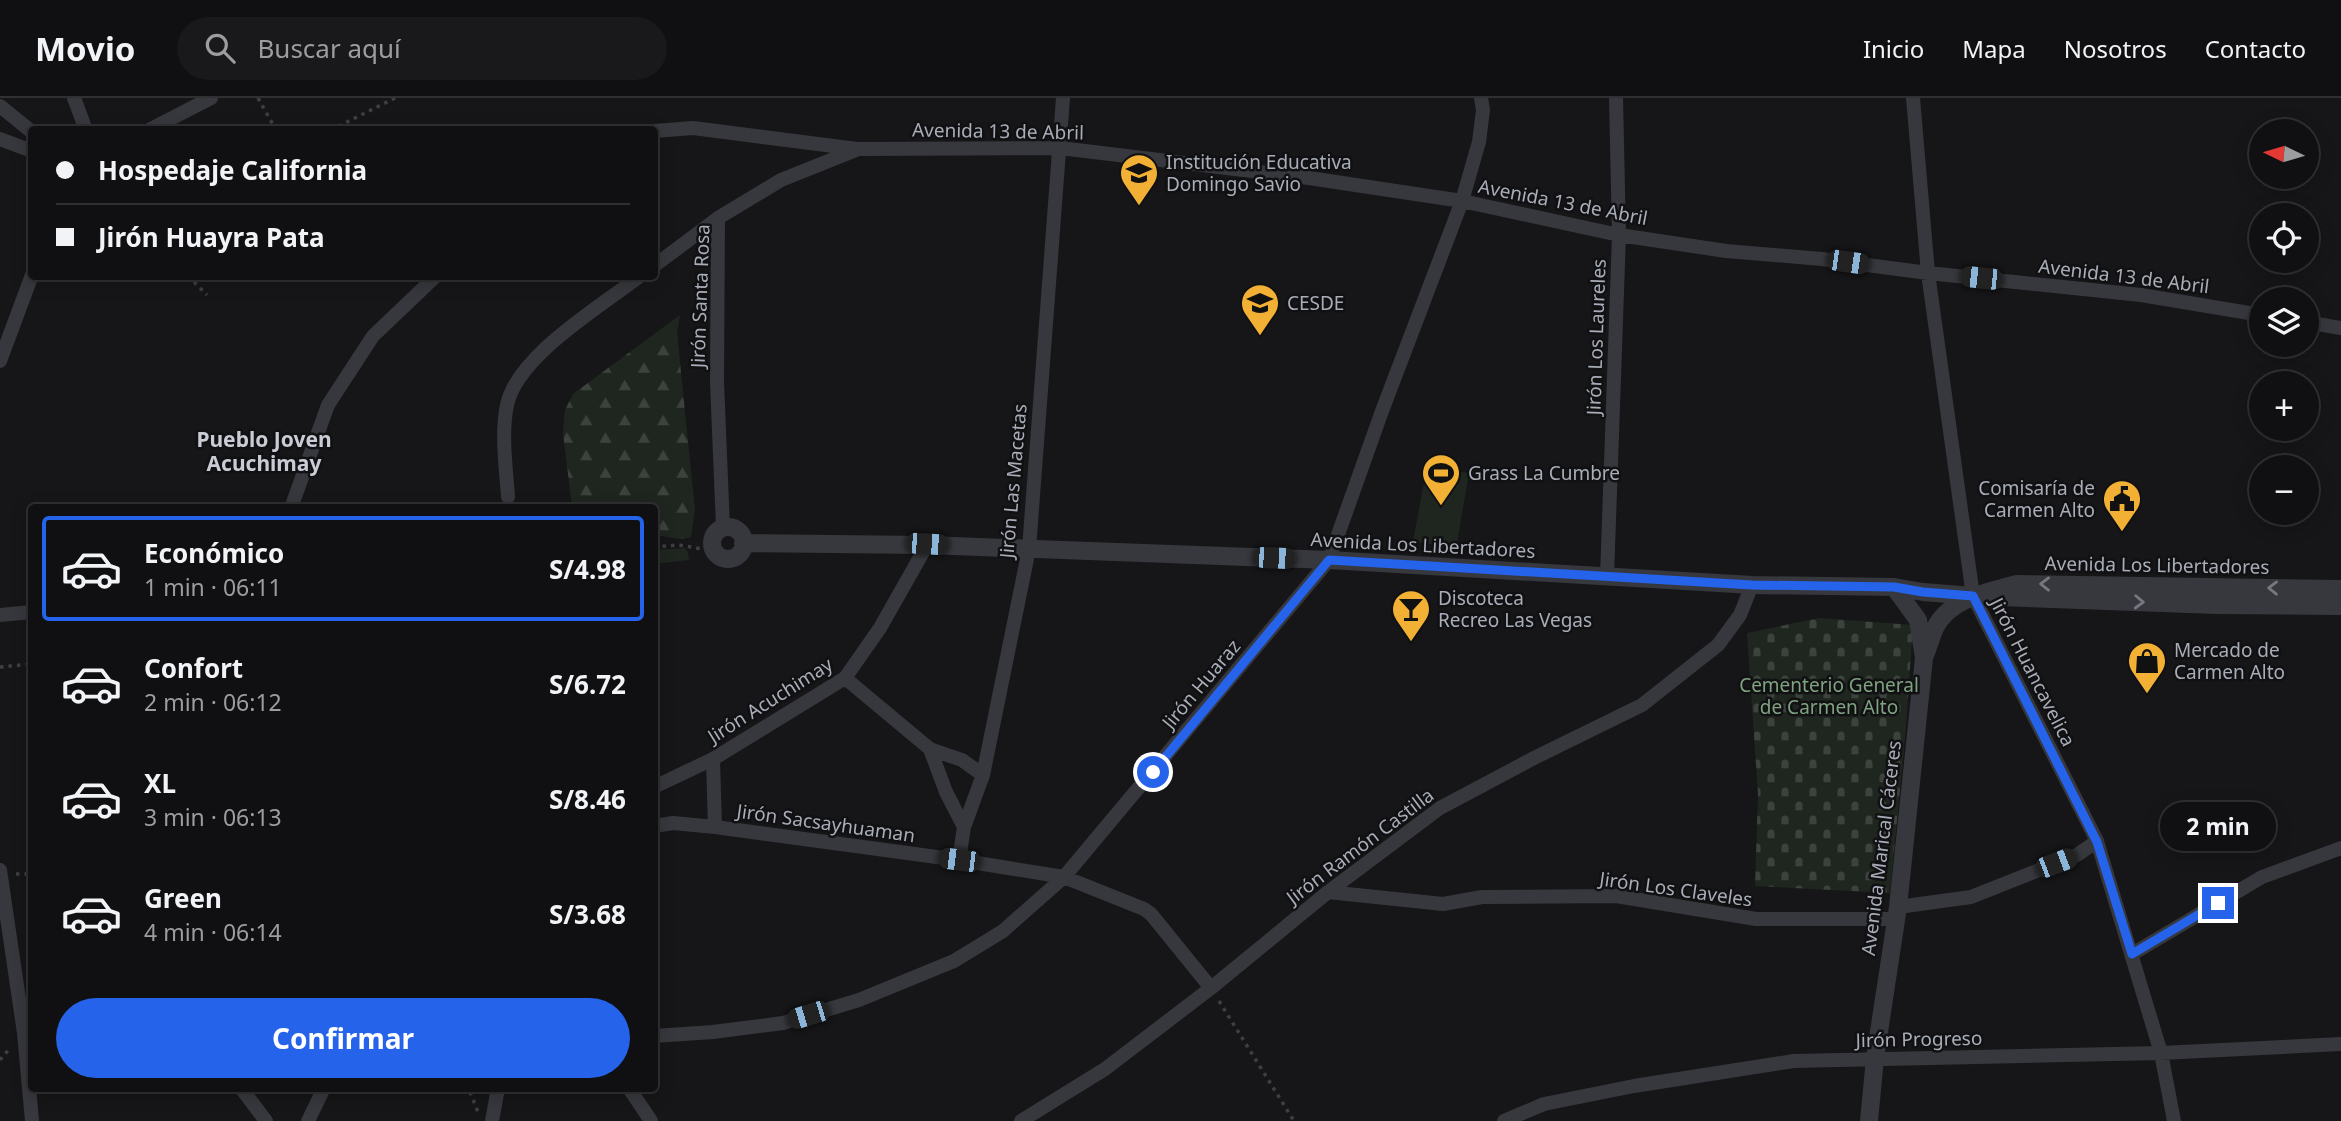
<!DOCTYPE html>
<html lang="es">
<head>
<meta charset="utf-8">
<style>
  body { margin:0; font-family:"Noto Sans",sans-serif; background:#19191b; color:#f1f3f6; height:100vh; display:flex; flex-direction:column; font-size:26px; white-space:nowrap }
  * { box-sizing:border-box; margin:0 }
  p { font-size:23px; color:#9c9d9f }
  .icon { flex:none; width:38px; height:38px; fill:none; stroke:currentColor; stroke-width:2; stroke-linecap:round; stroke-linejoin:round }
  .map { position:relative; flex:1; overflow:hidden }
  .sheet { position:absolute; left:28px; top:406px; width:630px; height:588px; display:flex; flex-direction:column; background:#101012; border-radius:7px; box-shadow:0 4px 18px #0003,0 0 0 2px #303032 }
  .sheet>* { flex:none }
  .banner { position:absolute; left:28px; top:28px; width:630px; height:154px; border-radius:7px; box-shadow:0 4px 18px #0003,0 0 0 2px #303032; display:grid; align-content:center; height:154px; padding:0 28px; background:#101012 }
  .needle { width:46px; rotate:275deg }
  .controls { position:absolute; left:2249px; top:21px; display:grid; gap:14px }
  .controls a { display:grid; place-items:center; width:70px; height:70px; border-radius:50%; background:#101012; box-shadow:0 4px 18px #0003,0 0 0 2px #303032; font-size:35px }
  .end { position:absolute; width:32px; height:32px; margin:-16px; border:9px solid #2563eb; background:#fff; box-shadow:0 0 0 4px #fff }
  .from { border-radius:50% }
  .bubble { position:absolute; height:49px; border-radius:24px; background:#101012; box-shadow:0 4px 18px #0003,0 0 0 2px #303032; font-size:23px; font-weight:700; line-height:49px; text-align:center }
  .car { position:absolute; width:21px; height:42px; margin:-21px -10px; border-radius:9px; box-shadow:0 0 5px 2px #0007; background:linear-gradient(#222 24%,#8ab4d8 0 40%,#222 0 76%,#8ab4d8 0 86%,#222 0) }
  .banner b { display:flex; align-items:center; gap:24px; height:66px; font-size:26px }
  .banner b+b { border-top:2px solid #303032 }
  .banner i { width:18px; height:18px; background:#f1f3f6 }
  ul { padding:12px 0 0; list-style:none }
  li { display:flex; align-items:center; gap:21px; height:105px; margin:0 14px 10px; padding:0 14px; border:4px solid transparent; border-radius:7px }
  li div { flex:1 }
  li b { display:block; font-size:26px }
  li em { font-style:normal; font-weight:700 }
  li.on { border-color:#2563eb }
  li>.icon { width:63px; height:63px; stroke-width:1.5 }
  .action { display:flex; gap:14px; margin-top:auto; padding:14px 28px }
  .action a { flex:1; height:80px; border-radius:42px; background:#2563eb; color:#fff; font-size:28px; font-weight:700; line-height:80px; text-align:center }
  header { display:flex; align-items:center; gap:42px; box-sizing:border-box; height:98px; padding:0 35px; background:#101012; border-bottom:2px solid #303032 }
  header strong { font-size:33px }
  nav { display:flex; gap:38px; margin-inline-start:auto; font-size:24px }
  .search { width:490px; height:63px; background:#19191b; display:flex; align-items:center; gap:18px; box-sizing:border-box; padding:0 24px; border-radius:38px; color:#9c9d9f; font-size:26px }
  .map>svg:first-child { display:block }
</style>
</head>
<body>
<header>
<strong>Movio</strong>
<div class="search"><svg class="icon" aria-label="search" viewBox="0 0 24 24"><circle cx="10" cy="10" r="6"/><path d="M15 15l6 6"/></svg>Buscar aquí</div>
<nav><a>Inicio</a><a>Mapa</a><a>Nosotros</a><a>Contacto</a></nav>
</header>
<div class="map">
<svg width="2341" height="1023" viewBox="0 0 2341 1023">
  <defs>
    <pattern id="forest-firs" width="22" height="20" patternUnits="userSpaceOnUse" patternTransform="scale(1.75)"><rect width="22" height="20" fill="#1e261f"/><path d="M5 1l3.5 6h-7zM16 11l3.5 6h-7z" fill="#3c433d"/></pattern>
    <pattern id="cemetery-stones" width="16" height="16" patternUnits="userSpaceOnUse" patternTransform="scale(1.75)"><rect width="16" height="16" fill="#1e261f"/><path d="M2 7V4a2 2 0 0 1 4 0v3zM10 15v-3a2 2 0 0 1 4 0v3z" fill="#3c433d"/></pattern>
  </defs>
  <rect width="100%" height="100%" fill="#161618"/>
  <path fill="url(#forest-firs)" d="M680,217L677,235L695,412L691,439L681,441L655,437L654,410L572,409L563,335L565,312L573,296Z"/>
  <path fill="url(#cemetery-stones)" d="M1819,520L1913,527L1906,629L1890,795L1755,788L1758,696L1747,535Z"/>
  <path fill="#1e261f" d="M1427,368L1469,375L1456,451L1413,443Z
    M685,450L688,454L689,462L655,466V452Z"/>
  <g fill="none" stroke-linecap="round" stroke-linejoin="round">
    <path stroke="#3d3f44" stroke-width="3.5" stroke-dasharray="3.5 5" stroke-linecap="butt" d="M258,0L276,32
      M331,32L395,0
      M188,178L207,197
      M654,449L679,447L714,453
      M0,569L32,566
      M16,776H32
      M1219,903L1294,1023
      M0,962L10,950
      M470,994L478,1014"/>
    <path stroke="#37383d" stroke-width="14" d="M74,0L86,32
      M1913,0L1928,175L1973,498L2097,743L2161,955L2174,1023
      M0,8L32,34
      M149,32L211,0
      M654,33L693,30L857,51L1060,50L1309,80L1462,103L1619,137L1726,153L1822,161L1928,175L2141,197L2261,217
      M0,41L32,53
      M718,120L717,284L723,430
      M654,168L718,120L781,82L856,52
      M2306,224L2341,230
      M0,263L32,177
      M508,399C506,369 501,336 507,307C517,258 601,208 640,178
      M291,410L328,307L373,238L436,178
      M1607,479L1619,137L1616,0
      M0,517L32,514
      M845,580L930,651L962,662L983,677
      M930,651L946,694L964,729
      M654,689L713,661
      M654,728L673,725L715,729L959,762L1064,779L1144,811L1151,816L1211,890
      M715,729L713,661L845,580L880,530L927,447
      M959,762L964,729L983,677L1029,451L1063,0
      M0,772L24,935L32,1023
      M1328,794L1443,806L1482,799L1616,798L1756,821H1894
      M1898,809L1971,799L2077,757L2097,743
      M2132,856L2262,779L2341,750
      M654,938L713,934L783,925L859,902L954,863L1003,833L1064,779L1329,462L1382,313L1462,103L1479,44L1483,12L1481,0
      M241,990L266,1023
      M629,990L651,1023
      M308,1023L324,990
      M492,1023L498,990
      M1021,1023L1105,971L1211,890L1328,794L1440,710L1534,660L1642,607L1718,547L1740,517L1752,487
      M1504,1023L1544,1006L1634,988L1794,963L2161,955L2341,946"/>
    <path stroke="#37383d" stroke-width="18" d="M712 445a16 16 0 1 1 32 0a16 16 0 1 1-32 0Z
      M743,445L927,447L1329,462L1752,487L1894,489L1923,494L1973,498L2216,507L2341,508
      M1925,557C1929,548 1931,539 1935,530C1950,500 1988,494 2017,486L2341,491
      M1869,1023L1875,960L1898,809L1924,560L1918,522L1894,489"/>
  </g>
  <defs><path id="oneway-chevron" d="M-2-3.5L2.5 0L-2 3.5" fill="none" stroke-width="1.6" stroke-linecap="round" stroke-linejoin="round" transform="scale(1.75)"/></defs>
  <g stroke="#757881">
    <use href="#oneway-chevron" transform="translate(2045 486) rotate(-179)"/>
    <use href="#oneway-chevron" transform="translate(2273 490) rotate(-179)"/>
    <use href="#oneway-chevron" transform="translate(2139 504) rotate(2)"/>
  </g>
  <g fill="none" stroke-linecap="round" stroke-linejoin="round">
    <path stroke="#2563eb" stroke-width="9" d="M1153,674L1329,462L1752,487L1894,489L1923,494L1973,498L2097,744L2132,856L2218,805"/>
  </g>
  <defs>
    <symbol id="school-pin" viewBox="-11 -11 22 30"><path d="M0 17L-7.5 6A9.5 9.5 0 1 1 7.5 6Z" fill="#f2b134" stroke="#111113"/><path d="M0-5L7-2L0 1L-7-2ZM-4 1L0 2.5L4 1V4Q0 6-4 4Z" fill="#111"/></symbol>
    <symbol id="stadium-pin" viewBox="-11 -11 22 30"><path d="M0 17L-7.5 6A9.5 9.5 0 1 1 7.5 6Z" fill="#f2b134" stroke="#111113"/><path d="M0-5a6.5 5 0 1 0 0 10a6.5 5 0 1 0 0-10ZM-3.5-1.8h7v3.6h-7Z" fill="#111"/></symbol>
    <symbol id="civic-pin" viewBox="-11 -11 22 30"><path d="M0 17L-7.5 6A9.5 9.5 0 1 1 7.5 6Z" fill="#f2b134" stroke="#111113"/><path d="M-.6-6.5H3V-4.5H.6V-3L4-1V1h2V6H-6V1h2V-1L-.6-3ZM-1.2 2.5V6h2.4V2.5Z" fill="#111"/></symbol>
    <symbol id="bar-pin" viewBox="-11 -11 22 30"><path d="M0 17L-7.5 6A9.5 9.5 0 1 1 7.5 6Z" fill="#f2b134" stroke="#111113"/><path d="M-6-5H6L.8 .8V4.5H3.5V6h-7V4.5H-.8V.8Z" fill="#111"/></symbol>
    <symbol id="shop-pin" viewBox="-11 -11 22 30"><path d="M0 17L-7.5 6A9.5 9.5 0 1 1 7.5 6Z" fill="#f2b134" stroke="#111113"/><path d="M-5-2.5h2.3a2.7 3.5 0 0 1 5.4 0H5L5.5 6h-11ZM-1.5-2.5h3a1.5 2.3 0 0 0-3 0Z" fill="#111"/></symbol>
  </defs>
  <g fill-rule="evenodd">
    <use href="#school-pin" x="1117" y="53" width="44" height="60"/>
    <use href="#school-pin" x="1238" y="183" width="44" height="60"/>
    <use href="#stadium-pin" x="1419" y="353" width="44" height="60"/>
    <use href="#civic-pin" x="2100" y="379" width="44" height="60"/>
    <use href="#bar-pin" x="1389" y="489" width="44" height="60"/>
    <use href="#shop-pin" x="2125" y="541" width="44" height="60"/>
  </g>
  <g text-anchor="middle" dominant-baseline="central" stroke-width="5" stroke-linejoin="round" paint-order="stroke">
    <g font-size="19" fill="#a8adb8" stroke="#111113">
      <text transform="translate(998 33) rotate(1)">Avenida 13 de Abril</text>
      <text transform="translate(1563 104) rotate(11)">Avenida 13 de Abril</text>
      <text transform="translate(2124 178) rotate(7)">Avenida 13 de Abril</text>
      <text transform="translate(700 198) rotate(-88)">Jirón Santa Rosa</text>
      <text transform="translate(1596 239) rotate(-88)">Jirón Los Laureles</text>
      <text transform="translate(1013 383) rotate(-85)">Jirón Las Macetas</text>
      <text transform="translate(1423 447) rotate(3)">Avenida Los Libertadores</text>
      <text transform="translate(2157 467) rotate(1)">Avenida Los Libertadores</text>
      <text transform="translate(2033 574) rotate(63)">Jirón Huancavelica</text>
      <text transform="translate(1201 586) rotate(-50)">Jirón Huaraz</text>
      <text transform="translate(770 602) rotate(-32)">Jirón Acuchimay</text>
      <text transform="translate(826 725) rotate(8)">Jirón Sacsayhuaman</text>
      <text transform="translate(1360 748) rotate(-37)">Jirón Ramón Castilla</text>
      <text transform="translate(1881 750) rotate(-83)">Avenida Marical Cáceres</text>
      <text transform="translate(1676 791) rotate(8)">Jirón Los Claveles</text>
      <text transform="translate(1919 941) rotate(-1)">Jirón Progreso</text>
    </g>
    <g font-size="19" fill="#a8adb8" stroke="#111113" text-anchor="start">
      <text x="1166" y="64">Institución Educativa<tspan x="1166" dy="22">Domingo Savio</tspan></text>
      <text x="1287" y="205">CESDE</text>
      <text x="1468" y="375">Grass La Cumbre</text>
      <text x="2095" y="390" text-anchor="end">Comisaría de<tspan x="2095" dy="22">Carmen Alto</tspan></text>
      <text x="1438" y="500">Discoteca<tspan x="1438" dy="22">Recreo Las Vegas</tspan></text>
      <text x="2174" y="552">Mercado de<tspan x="2174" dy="22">Carmen Alto</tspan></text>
    </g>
    <g font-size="19" fill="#7fa381" stroke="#111113">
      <text x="1829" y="587">Cementerio General<tspan x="1829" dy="22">de Carmen Alto</tspan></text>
    </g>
    <g font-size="21" font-weight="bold" fill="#c9ccd4" stroke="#111113">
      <text x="264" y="341">Pueblo Joven<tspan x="264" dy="24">Acuchimay</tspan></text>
    </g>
  </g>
</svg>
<div class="controls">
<a><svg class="needle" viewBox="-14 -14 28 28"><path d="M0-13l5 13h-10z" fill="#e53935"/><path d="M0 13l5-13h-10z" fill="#9c9d9f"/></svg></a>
<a><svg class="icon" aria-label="locate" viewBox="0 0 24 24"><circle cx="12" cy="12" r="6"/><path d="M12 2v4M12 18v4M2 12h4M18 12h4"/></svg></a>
<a><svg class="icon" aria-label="layers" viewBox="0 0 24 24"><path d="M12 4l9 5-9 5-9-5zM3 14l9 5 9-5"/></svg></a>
<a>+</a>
<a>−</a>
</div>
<i class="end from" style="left:1153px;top:674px"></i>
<i class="end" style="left:2218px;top:805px"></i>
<div class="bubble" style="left:2160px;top:704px;width:116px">2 min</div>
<i class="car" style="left:1848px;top:164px;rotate:98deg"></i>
<i class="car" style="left:1981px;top:180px;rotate:276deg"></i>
<i class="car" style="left:927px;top:446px;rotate:93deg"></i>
<i class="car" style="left:1274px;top:460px;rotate:92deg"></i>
<i class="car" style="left:959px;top:762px;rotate:277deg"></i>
<i class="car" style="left:2056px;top:765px;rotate:69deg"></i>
<i class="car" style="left:808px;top:917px;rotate:253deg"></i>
<div class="banner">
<b><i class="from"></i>Hospedaje California</b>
<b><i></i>Jirón Huayra Pata</b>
</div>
<section class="sheet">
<ul>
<li class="on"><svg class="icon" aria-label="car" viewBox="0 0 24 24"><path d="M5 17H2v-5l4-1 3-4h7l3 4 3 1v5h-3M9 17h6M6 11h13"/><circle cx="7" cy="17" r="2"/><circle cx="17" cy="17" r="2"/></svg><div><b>Económico</b><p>1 min · 06:11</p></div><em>S/4.98</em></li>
<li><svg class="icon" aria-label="car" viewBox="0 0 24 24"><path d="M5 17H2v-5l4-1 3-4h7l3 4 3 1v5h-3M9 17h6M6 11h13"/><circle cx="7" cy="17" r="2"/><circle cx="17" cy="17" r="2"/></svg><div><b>Confort</b><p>2 min · 06:12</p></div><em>S/6.72</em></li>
<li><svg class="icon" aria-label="car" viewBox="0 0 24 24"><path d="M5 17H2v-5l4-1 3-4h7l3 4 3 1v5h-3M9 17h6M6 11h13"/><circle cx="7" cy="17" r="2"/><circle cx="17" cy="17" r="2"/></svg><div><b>XL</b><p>3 min · 06:13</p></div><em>S/8.46</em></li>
<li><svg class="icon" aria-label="car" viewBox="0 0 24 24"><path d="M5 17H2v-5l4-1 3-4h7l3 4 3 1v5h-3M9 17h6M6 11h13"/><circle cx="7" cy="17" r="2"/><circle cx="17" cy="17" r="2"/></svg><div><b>Green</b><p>4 min · 06:14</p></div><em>S/3.68</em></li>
</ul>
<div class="action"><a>Confirmar</a></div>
</section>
</div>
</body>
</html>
